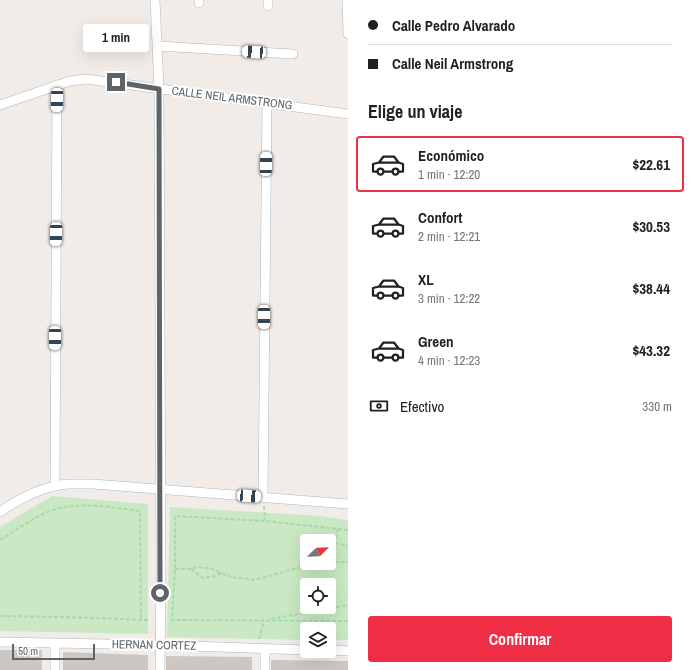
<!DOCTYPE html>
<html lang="es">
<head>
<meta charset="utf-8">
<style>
  body { margin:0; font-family:"Archivo Narrow",sans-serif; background:#f6f6f6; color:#202124; height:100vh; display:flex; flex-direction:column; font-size:15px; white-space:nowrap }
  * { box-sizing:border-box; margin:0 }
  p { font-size:13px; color:#757577 }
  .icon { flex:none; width:22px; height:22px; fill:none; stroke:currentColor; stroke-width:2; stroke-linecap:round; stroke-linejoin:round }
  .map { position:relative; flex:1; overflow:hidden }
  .panel { display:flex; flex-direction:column; background:#fff; width:344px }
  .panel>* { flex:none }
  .hud { display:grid; align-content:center; height:88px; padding:0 20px; background:#fff }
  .needle { width:26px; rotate:67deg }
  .tools { position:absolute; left:300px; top:534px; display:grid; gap:8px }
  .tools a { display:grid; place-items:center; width:36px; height:36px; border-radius:4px; background:#fff; box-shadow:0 4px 16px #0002; font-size:20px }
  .scale { position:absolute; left:12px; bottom:10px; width:83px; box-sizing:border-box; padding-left:4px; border:2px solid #5e6467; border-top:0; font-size:11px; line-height:14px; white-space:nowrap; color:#5e6467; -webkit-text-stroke:3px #fff; paint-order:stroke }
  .end { position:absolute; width:18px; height:18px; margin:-9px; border:5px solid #5e6467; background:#fff; box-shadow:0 0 0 2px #fff }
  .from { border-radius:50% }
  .bubble { position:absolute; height:28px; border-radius:4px; background:#fff; box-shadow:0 4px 16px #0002; font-size:13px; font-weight:700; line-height:28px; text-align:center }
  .car { position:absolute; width:12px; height:24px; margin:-12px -6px; border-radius:5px; box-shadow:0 0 3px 1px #0007; background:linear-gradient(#fff 24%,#345 0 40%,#fff 0 76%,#345 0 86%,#fff 0) }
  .hud b { display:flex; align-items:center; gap:14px; height:38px; font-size:15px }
  .hud b+b { border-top:1px solid #e0e0e0 }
  .hud i { width:10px; height:10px; background:#202124 }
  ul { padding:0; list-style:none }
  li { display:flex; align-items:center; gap:12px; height:56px; margin:0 8px 6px; padding:0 12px; border:2px solid transparent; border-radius:4px }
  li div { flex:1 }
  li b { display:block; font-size:15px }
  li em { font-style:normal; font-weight:700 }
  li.active { border-color:#ef2e45 }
  li>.icon { width:36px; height:36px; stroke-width:1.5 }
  h2 { padding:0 20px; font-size:18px; line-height:48px }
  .pay { display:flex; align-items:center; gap:10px; height:44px; padding:0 20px; font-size:15px }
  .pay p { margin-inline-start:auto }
  .cta { display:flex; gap:8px; margin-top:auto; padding:8px 20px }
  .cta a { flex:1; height:46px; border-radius:4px; background:#ef2e45; color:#fff; font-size:16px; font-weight:700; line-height:46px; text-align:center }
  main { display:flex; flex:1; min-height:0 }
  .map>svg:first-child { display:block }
</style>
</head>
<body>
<main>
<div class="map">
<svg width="348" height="670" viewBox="0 0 348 670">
  <rect width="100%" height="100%" fill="#f1ece7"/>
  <path fill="#cae8c3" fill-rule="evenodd" d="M52,496L148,504V634L0,631V527Z
    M170,507L320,516L348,520V640H329V629H307V640L167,637ZM307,541H329V563H307ZM307,585H329V607H307Z"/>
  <path fill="#ccc7c3" d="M0,650H42V670H0Z
    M63,652L148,655V670H63Z
    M166,656L252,657V670H166Z
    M271,660L348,661V670H271Z"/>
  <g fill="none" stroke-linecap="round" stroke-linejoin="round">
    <defs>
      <path id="minor" d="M155,0L159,89L161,566L160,670
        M347,0L348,34
        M199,3V0
        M268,6V0
        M157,46L293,54
        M0,105L70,81L86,79L348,114
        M55,486L57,85
        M263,497L267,102
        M0,512C20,498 43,486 68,484C76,484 85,484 93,484L348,504
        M0,642L160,645L307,650
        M329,650L348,651
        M55,670V644
        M265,670V649"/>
    </defs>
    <use href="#minor" stroke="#b2b6b9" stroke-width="10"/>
    <path stroke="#a5dba9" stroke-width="2" stroke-dasharray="4 2" stroke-linecap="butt" d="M264,506L265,521
      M348,530L265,521L175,516V569L172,620L348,621
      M0,540C15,531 30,520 45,513C75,500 110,507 140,511L141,620
      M335,543L348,546
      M329,547L335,543L338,529
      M299,568L332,562H348
      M175,569H191L197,567L212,569L231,577L254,580L298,568L307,561
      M191,569L203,578L215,576L221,573
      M0,616L66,617L148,620
      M271,619L348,605
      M259,639L264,621"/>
    <use href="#minor" stroke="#fff" stroke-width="9"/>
  </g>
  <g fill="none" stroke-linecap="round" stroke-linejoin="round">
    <path stroke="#5e6467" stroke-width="5" d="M116,82L159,89L160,593"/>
  </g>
  <g text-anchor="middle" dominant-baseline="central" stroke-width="4" stroke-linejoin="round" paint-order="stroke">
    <g font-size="12" fill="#5e6467" stroke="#fff">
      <text transform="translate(232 98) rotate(7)">CALLE NEIL ARMSTRONG</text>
      <text transform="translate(154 645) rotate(1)">HERNAN CORTEZ</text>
    </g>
  </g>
</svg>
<div class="tools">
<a><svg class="needle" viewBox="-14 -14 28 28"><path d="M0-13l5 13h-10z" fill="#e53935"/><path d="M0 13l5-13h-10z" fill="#757577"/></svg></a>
<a><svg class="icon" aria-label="locate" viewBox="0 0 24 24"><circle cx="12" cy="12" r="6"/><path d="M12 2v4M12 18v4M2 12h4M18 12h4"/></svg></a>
<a><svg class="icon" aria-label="layers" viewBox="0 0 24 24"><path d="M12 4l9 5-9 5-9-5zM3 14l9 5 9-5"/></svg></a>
</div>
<div class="scale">50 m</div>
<i class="end from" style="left:160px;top:593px"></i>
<i class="end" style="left:116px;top:82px"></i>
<div class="bubble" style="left:83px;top:24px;width:66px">1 min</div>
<i class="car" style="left:254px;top:52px;rotate:274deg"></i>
<i class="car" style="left:57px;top:100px;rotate:181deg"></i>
<i class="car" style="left:266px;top:164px;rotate:1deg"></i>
<i class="car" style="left:56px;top:234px;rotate:181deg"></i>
<i class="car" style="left:264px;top:317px;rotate:180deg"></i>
<i class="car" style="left:55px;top:338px;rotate:180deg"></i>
<i class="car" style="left:249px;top:496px;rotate:94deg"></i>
</div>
<section class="panel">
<div class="hud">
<b><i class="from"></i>Calle Pedro Alvarado</b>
<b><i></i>Calle Neil Armstrong</b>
</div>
<h2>Elige un viaje</h2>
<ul>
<li class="active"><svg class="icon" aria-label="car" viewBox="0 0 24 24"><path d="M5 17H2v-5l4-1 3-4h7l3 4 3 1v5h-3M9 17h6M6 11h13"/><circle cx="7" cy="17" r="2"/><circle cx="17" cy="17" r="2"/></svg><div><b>Económico</b><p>1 min · 12:20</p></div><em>$22.61</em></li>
<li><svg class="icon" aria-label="car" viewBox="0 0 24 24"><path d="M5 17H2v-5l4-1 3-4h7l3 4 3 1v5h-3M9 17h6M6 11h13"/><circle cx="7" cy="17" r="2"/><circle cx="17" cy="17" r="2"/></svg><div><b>Confort</b><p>2 min · 12:21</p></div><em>$30.53</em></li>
<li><svg class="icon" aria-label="car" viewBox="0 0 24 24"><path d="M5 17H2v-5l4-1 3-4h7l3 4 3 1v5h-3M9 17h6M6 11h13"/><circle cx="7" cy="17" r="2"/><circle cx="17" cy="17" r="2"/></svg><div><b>XL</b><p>3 min · 12:22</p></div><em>$38.44</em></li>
<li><svg class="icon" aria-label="car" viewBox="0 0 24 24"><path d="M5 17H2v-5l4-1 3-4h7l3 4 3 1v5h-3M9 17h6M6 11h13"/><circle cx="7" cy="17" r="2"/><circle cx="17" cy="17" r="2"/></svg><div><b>Green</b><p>4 min · 12:23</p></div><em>$43.32</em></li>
</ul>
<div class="pay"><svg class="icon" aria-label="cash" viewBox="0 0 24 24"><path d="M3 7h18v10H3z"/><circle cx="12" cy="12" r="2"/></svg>Efectivo<p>330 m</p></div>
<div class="cta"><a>Confirmar</a></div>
</section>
</main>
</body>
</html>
